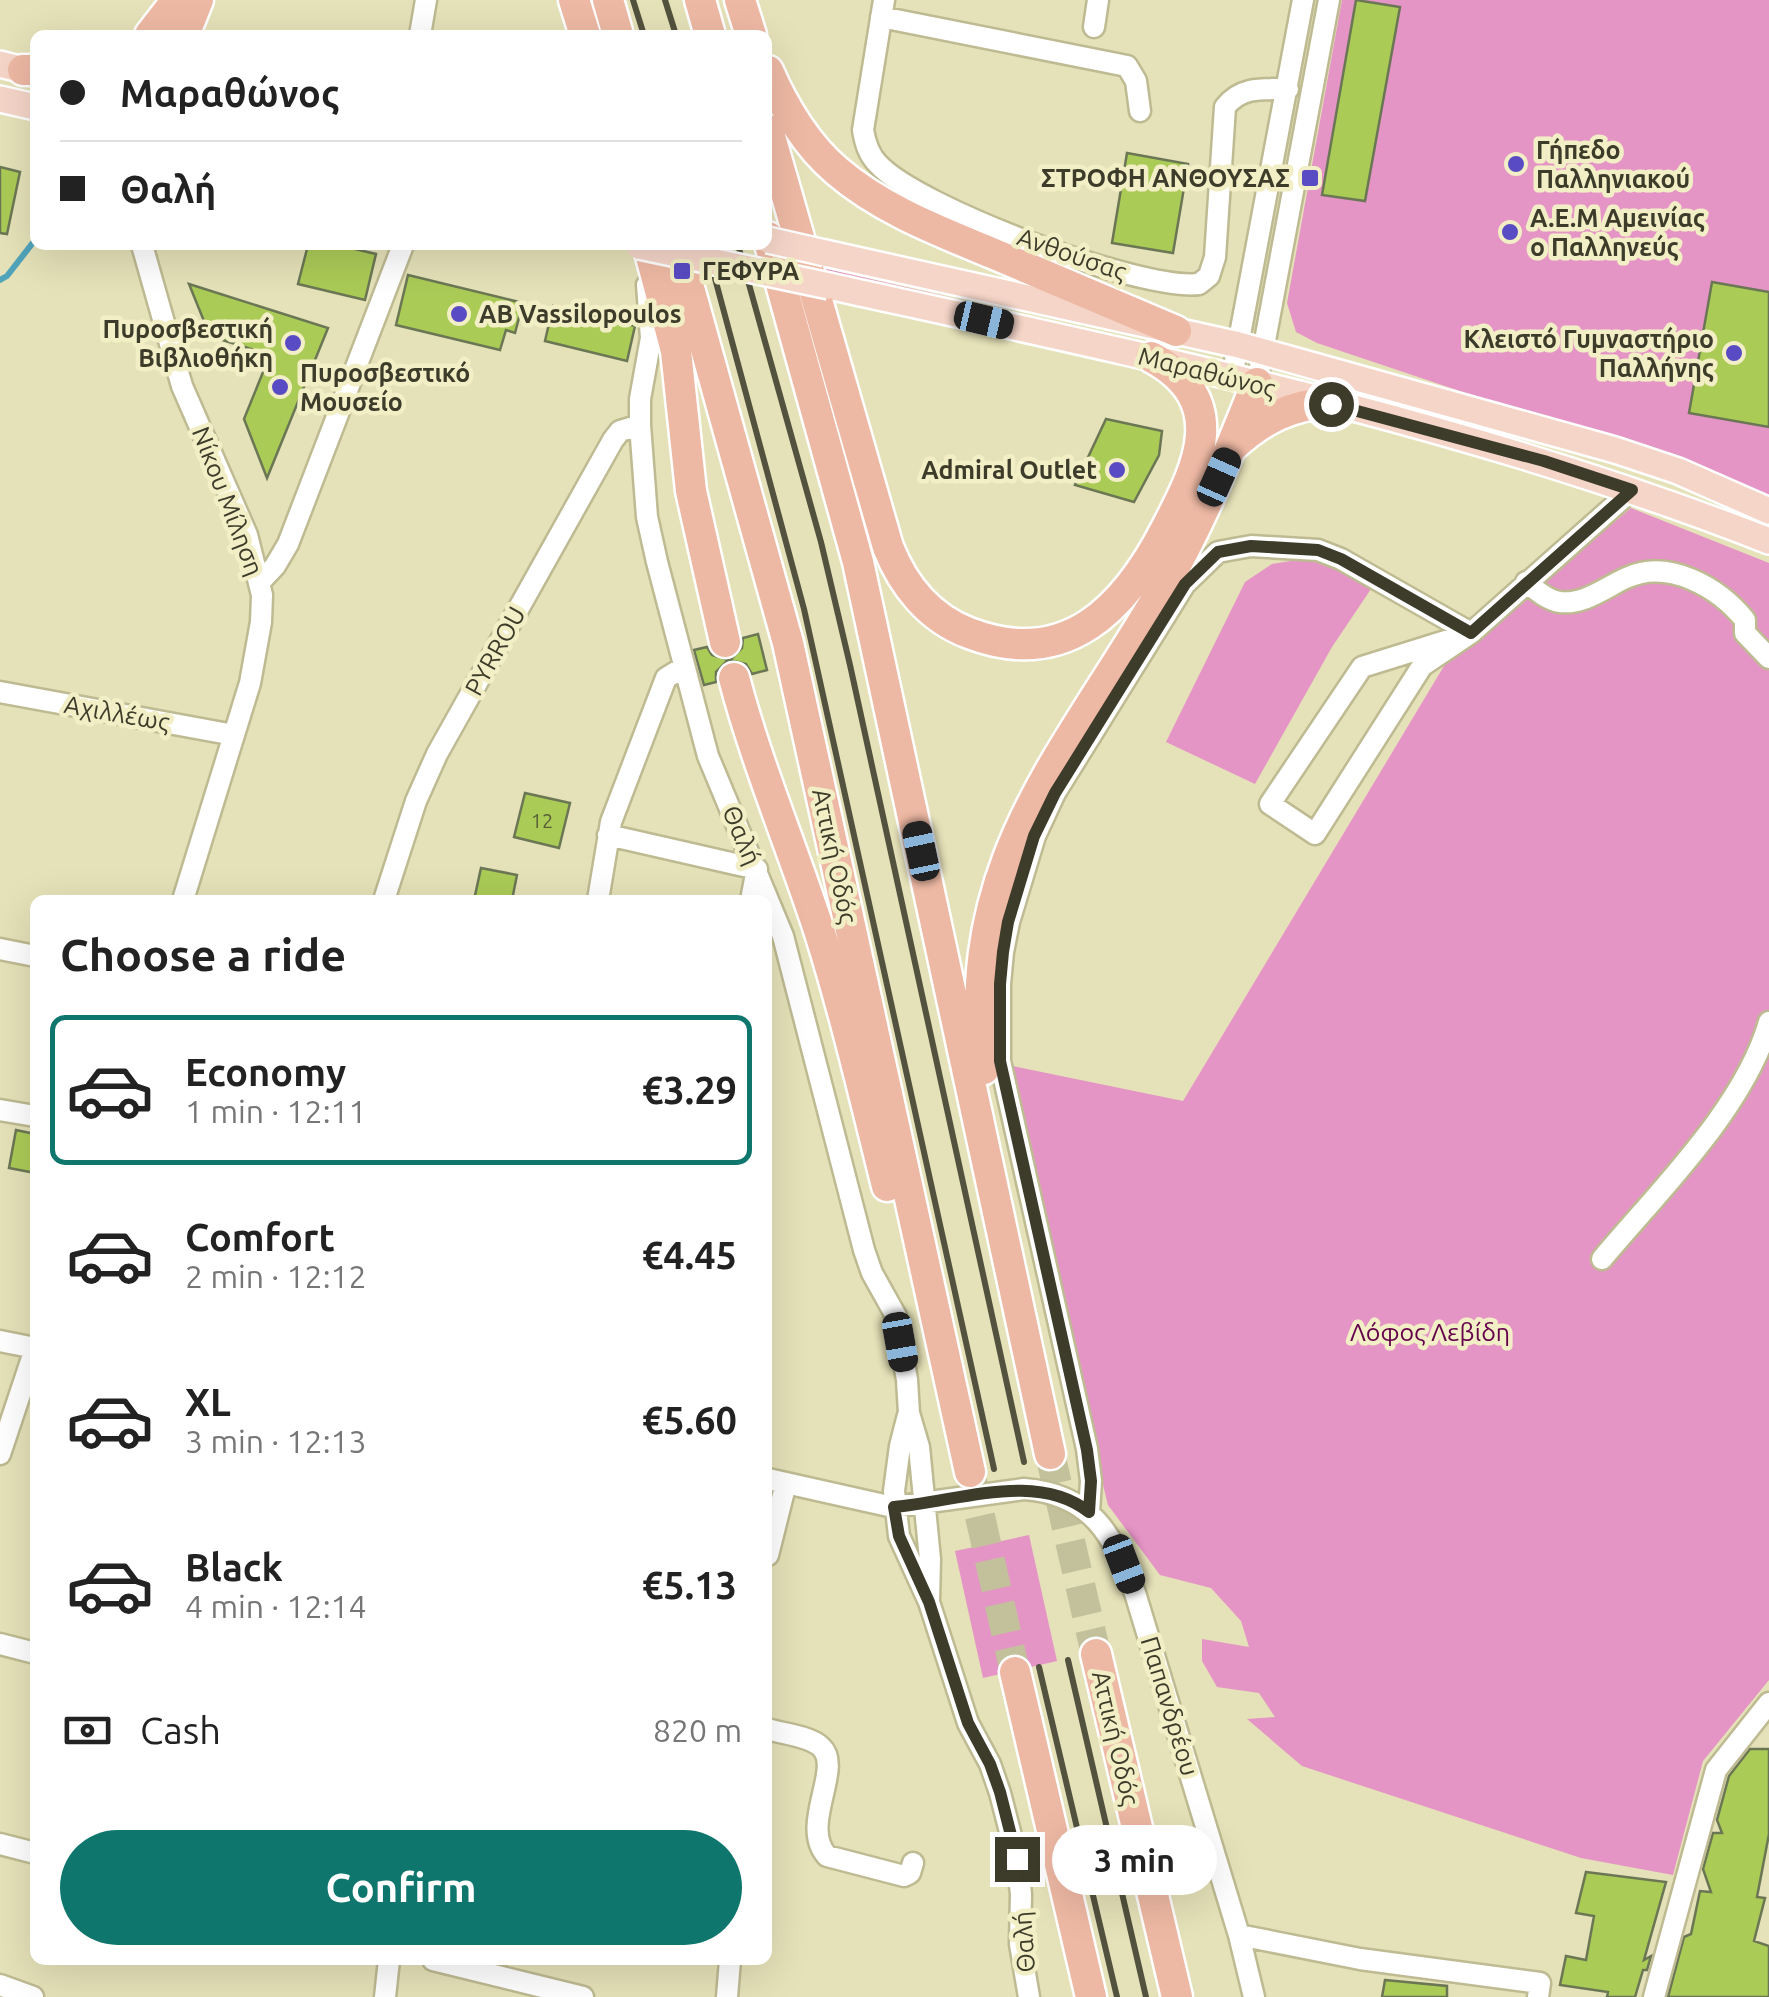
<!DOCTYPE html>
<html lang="en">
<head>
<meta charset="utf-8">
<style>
  body { margin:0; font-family:Ubuntu,sans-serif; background:#f6f6f6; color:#222; height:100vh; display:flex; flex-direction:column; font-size:38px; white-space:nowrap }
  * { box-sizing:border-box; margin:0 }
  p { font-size:32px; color:#767676 }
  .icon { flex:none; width:55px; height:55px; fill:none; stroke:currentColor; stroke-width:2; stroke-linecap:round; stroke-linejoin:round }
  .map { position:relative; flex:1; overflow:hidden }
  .details { position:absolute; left:30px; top:895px; width:742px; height:1070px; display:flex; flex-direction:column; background:#fff; border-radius:15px; box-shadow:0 10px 40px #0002 }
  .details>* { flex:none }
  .top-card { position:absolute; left:30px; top:30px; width:742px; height:220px; border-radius:15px; box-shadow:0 10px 40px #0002; display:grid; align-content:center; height:220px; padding:0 30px; background:#fff }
  .end { position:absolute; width:45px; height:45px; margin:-22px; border:12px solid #3d3c2b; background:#fff; box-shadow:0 0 0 5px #fff }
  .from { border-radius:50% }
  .bubble { position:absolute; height:70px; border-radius:35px; background:#fff; box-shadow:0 10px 40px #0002; font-size:32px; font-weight:700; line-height:70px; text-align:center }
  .car { position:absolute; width:30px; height:60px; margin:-30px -15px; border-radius:12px; box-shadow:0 0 8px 2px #0007; background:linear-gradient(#222 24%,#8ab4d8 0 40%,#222 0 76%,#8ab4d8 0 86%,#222 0) }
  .top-card b { display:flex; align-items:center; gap:35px; height:95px; font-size:38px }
  .top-card b+b { border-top:2px solid #e0e0e0 }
  .top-card i { width:25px; height:25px; background:#222 }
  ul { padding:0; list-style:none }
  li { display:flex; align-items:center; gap:30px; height:150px; margin:0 20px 15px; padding:0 10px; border:5px solid transparent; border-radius:15px }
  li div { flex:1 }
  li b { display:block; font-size:38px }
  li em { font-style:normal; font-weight:700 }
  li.selected { border-color:#0f766e }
  li>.icon { width:90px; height:90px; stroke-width:1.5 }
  h2 { padding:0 30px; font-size:45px; line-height:120px }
  .pay { display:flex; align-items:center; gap:25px; height:110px; padding:0 30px; font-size:38px }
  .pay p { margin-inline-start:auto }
  .cta { display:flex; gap:20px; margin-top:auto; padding:20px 30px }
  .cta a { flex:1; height:115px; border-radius:60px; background:#0f766e; color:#fff; font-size:40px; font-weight:700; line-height:115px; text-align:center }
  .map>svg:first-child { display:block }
</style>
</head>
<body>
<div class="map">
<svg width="1769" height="1997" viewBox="0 0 1769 1997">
  <rect width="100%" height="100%" fill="#e5e1b8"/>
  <path fill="#e594c6" d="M1342,0H1769V495L1317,343L1296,332L1287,303Z
    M823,268L1035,317L825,277Z
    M1631,508L1769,563V1680L1703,1761L1673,1875L1581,1858L1302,1766L1247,1719L1275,1717L1259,1693L1217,1687L1202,1661V1639L1249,1647L1241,1621L1211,1588L1160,1575L1108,1505L1047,1259L1008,1065L1183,1101L1453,651L1477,638Z
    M1303,559L1335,567L1371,589L1332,647L1255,784L1166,742L1245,582L1272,564Z
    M1029,1535L1057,1661L983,1678L955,1551Z"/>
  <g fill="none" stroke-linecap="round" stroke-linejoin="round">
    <path stroke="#51a4ba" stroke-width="6" d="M0,280L7,276L35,240"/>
  </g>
  <path fill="#abcb57" stroke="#6b7754" stroke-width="2.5" d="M1356,0L1400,7L1365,201L1322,195Z
    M1127,153L1188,164L1173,253L1112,243Z
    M0,167L20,172L7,234L0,233Z
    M308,245H338L376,254L365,300L298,284Z
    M408,275L523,303L515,333L506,330L500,350L396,325Z
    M1712,282L1769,292V427L1689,413Z
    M189,284L328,328L267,478L244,419L270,355L210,336Z
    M553,306L635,326L627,361L545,341Z
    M1106,419L1162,431L1159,455L1134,502L1075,485Z
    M758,634L767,670L752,674L746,664L730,660L742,648L743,638Z
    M707,647L712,655L728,660L716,672V682L704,685L694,650Z
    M525,793L570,803L559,848L514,837Z
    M481,868L517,875L512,900H474Z
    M16,1130L35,1134V1173L9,1168Z
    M1750,1749H1769V1834L1757,1897L1765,1898L1754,1941L1769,1946V1997H1668L1684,1937L1691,1934L1700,1891L1711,1892L1703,1869L1713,1833H1722L1717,1820L1729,1776Z
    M1586,1872L1666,1882L1644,1960L1651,1956L1647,1970H1643L1635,1997H1607L1608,1992L1560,1985L1566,1956L1586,1960L1594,1916L1576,1913Z
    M1385,1980L1447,1986V1997H1382Z"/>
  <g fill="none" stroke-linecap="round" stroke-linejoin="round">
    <path stroke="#c3c09c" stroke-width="30" stroke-dasharray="30 15" stroke-linecap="butt" d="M1050,1454L1096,1654
      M970,1472L1015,1672"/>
    <defs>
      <path id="minor" d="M884,0L863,130C865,142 868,154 878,164C918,208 1141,291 1199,284L1209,276L1215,257L1225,107C1241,86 1264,89 1288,89
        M881,17L1127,66L1136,81L1140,111
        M1094,27L1098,0
        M420,35L426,0
        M142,245L182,386L247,535L262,595L261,622L250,683L183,900
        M647,285L651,338L640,399V425L647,517L657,562L708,756L783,936L864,1250L872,1273L896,1316L907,1380L909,1413L919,1447L930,1559L929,1602
        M1232,377L1303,0
        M1257,383L1329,0
        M260,582L275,566L288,544L403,245
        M1526,582C1536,590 1547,600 1560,602C1584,605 1606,587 1626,578C1669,558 1719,588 1745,620V633L1769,658
        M1471,633L1422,666L1315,834L1270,804L1362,667Z
        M0,692L234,735
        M608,835L757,869L751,900
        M384,900L416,801L437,754L613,440L620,431L640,425
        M598,900L611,822L666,678L684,667
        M0,949L35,956
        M0,1110L35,1116
        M1602,1259C1659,1191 1745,1107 1769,1022
        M0,1341L35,1348
        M908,1415L900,1446L894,1491L899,1536L929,1602L968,1723L990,1764L1000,1793L1017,1859L1021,1894L1020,1944L1029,1997
        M0,1454L35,1349
        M768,1479L893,1507L1024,1489C1092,1494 1113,1535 1135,1593L1239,1935L1254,1997
        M1089,1512L1091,1481L1087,1449L1000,1061V984L1003,952L1009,922L1035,836L1055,793L1185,584L1218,552L1251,546L1318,550L1341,559L1471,633L1632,490
        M768,1555L786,1483
        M0,1644L35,1653
        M768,1729C783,1734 810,1736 821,1747C844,1768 799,1825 827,1856L904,1876L910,1873L913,1863
        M0,1844L35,1853
        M1239,1935L1360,1959L1540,1983L1538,1997
        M433,1960L583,1997
        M0,1985L33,1997
        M385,1997L389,1960
        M727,1997L730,1960
        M1654,1997L1716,1770L1769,1703"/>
      <path id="major" d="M0,64L35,73
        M0,99L35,107
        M825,253L1239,345L1615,450L1678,471L1769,511
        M829,286C1146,356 1466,422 1769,541"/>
      <path id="highway" d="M574,0L585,35
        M608,0L618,35
        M700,0L710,35
        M740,0L751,35
        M150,35L177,0
        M184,35L198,0
        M23,70H35
        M768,71C783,106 807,146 837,171C881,209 939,231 992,253C1053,279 1114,305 1176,331
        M768,130L888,547C903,585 929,618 969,633C1067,671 1126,607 1167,527C1199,466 1231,400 1151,357
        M768,237L858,562L1050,1454
        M648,245L676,351L691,491L725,642
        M677,245L788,643L970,1472
        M1234,445C1263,419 1292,404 1331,403
        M734,678C757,765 792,847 820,933C846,1016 866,1102 887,1186
        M984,1069C959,861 1065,757 1162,590C1200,524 1229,453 1257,383
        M1096,1654L1177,1997
        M1015,1672L1091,1997"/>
    </defs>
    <use href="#minor" stroke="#beba92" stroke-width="25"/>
    <use href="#major" stroke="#fff" stroke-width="30"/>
    <use href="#highway" stroke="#fff" stroke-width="35"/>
    <use href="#minor" stroke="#fff" stroke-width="20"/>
    <use href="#major" stroke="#f5d5c8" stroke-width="25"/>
    <use href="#highway" stroke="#eeb9a4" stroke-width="30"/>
    <path stroke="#53523e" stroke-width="6" d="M633,0L644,35
      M665,0L676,35
      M706,245L804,609L994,1469
      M738,245L821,542L850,665L1024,1462
      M1068,1660L1146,1997
      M1039,1667L1117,1997"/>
    <defs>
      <path id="major-bridge" d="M768,240L825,253
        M639,246L829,286"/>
    </defs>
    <use href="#major-bridge" stroke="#fff" stroke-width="30" stroke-linecap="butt"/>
    <use href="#major-bridge" stroke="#f5d5c8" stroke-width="25"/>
  </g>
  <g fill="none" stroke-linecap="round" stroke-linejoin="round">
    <path stroke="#3d3c2b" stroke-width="12" d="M1017,1859L1000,1792L990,1764L968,1723L929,1602L899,1536L894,1507C957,1502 1036,1470 1089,1512L1091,1481L1087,1450L1000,1061V984L1003,952L1008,922L1034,836L1055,793L1185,584L1218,552L1251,546L1318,550L1341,559L1471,633L1632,490L1544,461L1331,404"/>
  </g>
  <g fill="#594bc3" stroke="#f2eec5" stroke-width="4">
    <circle cx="1516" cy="164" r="10"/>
    <rect x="1300" y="168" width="20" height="20" rx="5"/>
    <circle cx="1510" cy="232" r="10"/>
    <rect x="672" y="261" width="20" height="20" rx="5"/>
    <circle cx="459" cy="314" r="10"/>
    <circle cx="293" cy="343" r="10"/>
    <circle cx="1734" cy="353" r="10"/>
    <circle cx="280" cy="387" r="10"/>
    <circle cx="1117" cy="470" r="10"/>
  </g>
  <g text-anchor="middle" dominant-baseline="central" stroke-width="9" stroke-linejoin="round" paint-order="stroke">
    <g font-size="20" fill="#586036">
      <text x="542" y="820">12</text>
    </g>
    <g font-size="25" font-weight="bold" fill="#3d3c2b" stroke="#f2eec5" text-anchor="start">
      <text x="1536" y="150">Γήπεδο<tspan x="1536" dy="29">Παλληνιακού</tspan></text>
      <text x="1290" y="178" text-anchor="end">ΣΤΡΟΦΗ ΑΝΘΟΥΣΑΣ</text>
      <text x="1530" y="218">Α.Ε.Μ Αμεινίας<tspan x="1530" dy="29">ο Παλληνεύς</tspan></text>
      <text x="702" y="271">ΓΕΦΥΡΑ</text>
      <text x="479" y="314">AB Vassilopoulos</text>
      <text x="273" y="329" text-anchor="end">Πυροσβεστική<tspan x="273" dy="29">Βιβλιοθήκη</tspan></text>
      <text x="1714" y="339" text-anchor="end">Κλειστό Γυμναστήριο<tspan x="1714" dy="29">Παλλήνης</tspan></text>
      <text x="300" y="373">Πυροσβεστικό<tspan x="300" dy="29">Μουσείο</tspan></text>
      <text x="1097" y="470" text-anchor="end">Admiral Outlet</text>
    </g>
    <g font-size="25" fill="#3d3c2b" stroke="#f2eec5">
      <text transform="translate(1072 254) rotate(19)">Ανθούσας</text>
      <text transform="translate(1207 372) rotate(14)">Μαραθώνος</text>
      <text transform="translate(228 501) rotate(69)">Νίκου Μίληση</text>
      <text transform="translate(495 651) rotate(-61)">PYRROU</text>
      <text transform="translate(117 713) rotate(10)">Αχιλλέως</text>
      <text transform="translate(742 835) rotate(67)">Θαλή</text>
      <text transform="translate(835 856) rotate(78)">Αττική Οδός</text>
      <text transform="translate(1170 1706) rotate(73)">Παπανδρέου</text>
      <text transform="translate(1116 1738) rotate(77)">Αττική Οδός</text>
      <text transform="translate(1024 1942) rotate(-94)">Θαλή</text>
    </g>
    <g font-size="25" fill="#64024a" stroke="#f2eec5">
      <text x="1430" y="1332">Λόφος Λεβίδη</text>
    </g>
  </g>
</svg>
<i class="end from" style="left:1331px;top:404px"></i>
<i class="end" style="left:1017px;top:1859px"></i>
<div class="bubble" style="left:1052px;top:1825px;width:165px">3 min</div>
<i class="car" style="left:984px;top:320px;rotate:103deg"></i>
<i class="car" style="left:1219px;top:477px;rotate:24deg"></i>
<i class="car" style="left:921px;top:851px;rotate:348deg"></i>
<i class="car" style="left:900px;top:1342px;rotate:170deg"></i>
<i class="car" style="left:1124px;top:1564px;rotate:159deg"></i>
<div class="top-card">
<b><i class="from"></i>Μαραθώνος</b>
<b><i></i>Θαλή</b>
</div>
<section class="details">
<h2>Choose a ride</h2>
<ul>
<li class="selected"><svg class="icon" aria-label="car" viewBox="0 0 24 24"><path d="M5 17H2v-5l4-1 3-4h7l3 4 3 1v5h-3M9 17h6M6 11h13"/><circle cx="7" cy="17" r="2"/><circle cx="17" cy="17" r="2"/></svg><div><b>Economy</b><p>1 min · 12:11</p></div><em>€3.29</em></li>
<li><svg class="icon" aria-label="car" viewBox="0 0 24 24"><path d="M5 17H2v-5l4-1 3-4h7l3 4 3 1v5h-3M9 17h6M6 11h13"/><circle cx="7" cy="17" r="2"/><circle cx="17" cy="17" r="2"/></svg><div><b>Comfort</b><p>2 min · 12:12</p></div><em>€4.45</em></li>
<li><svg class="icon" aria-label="car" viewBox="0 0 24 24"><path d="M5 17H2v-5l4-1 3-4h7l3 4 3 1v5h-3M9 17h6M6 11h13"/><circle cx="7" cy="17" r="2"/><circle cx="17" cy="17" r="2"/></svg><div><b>XL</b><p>3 min · 12:13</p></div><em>€5.60</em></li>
<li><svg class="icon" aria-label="car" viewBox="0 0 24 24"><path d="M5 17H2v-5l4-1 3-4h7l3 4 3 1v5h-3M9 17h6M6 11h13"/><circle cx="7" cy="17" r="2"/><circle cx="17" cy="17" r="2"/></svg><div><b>Black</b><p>4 min · 12:14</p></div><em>€5.13</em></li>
</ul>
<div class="pay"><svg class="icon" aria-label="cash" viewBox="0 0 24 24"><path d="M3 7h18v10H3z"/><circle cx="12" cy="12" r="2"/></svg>Cash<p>820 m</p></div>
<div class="cta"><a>Confirm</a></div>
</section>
</div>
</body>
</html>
